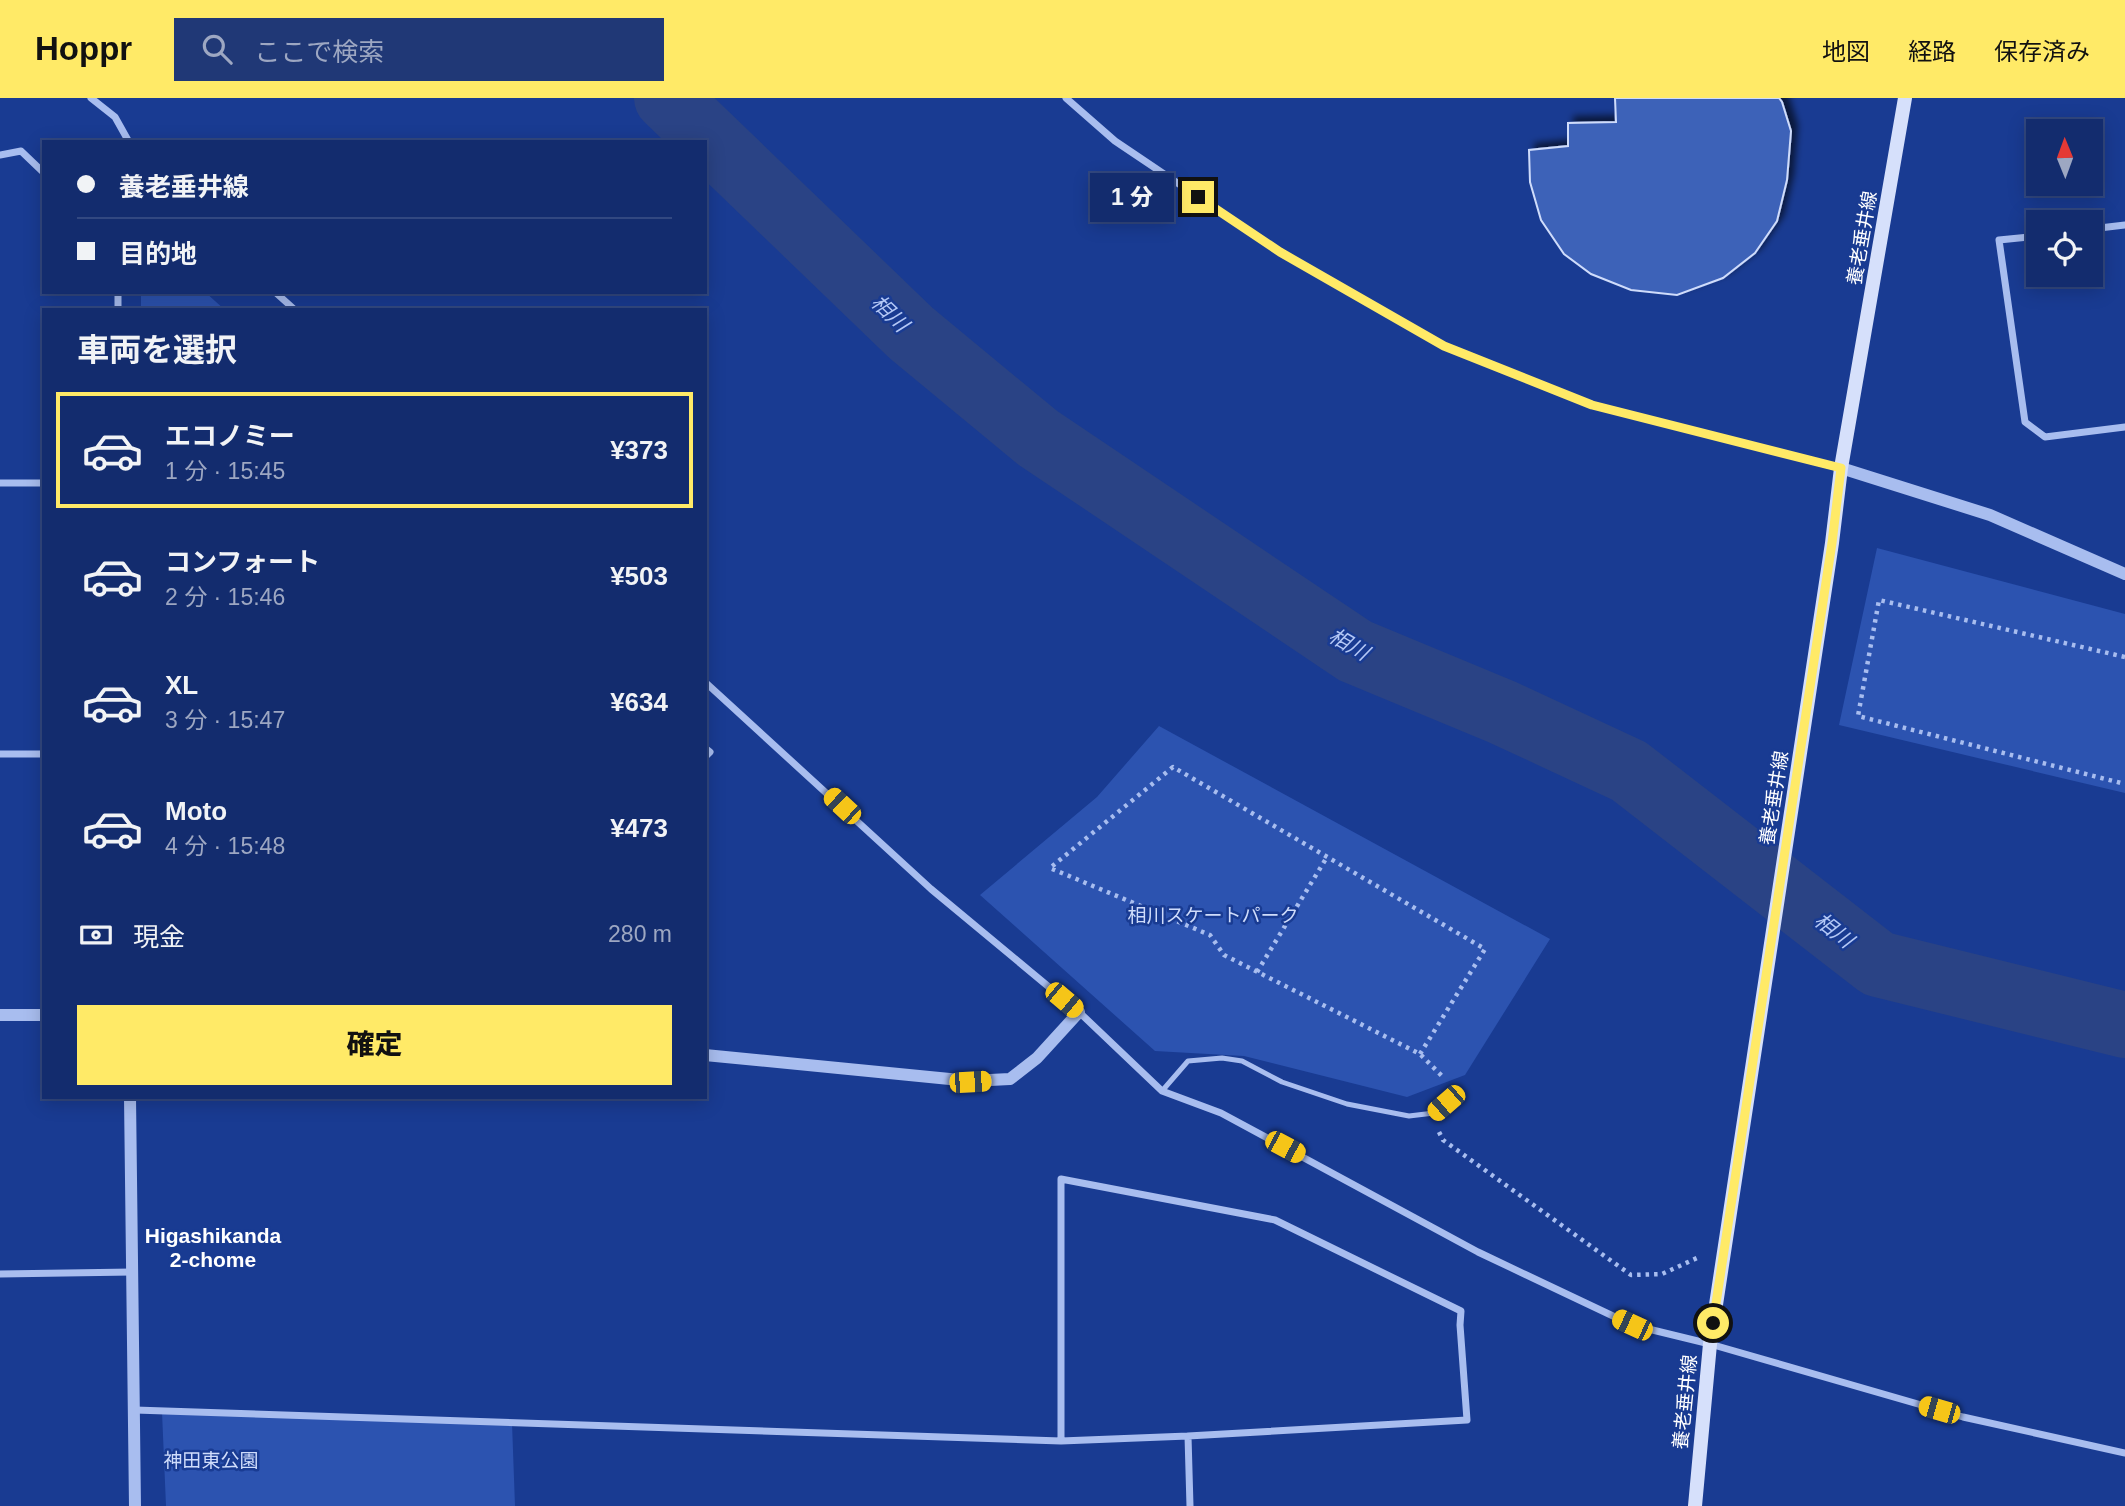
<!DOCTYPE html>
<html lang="ja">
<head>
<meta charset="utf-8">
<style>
  body { margin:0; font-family:Arial,"Noto Sans JP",sans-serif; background:#203876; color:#f1f3f6; height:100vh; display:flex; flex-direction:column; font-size:26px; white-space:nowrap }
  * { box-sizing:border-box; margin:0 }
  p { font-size:23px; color:#9da7c2 }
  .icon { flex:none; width:38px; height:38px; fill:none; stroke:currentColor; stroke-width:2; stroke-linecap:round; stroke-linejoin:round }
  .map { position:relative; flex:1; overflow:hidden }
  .side { position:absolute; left:42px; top:210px; width:665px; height:791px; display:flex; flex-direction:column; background:#132c6e; border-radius:0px; box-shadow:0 4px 18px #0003,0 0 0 2px #324881 }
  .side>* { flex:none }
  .hud { position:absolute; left:42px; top:42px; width:665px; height:154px; border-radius:0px; box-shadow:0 4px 18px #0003,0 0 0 2px #324881; display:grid; align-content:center; height:154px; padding:0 35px; background:#132c6e }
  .needle { width:46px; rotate:359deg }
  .tools { position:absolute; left:2026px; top:21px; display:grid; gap:14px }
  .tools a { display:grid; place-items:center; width:77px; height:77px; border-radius:0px; background:#132c6e; box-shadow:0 4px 18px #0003,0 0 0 2px #324881; font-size:35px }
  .end { position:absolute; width:32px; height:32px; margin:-16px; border:9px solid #ffea67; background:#111; box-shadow:0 0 0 4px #111 }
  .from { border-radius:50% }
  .bubble { position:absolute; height:49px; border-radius:0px; background:#132c6e; box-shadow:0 4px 18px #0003,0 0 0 2px #324881; font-size:23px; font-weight:800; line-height:49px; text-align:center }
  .car { position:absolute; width:21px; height:42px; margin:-21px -10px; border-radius:9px; box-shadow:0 0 5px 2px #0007; background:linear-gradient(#f5c518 24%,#345 0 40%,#f5c518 0 76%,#345 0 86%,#f5c518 0) }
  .hud b { display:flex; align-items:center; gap:24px; height:66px; font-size:26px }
  .hud b+b { border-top:2px solid #324881 }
  .hud i { width:18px; height:18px; background:#f1f3f6 }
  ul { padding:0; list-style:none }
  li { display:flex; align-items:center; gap:21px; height:116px; margin:0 14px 10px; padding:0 21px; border:4px solid transparent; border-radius:0px }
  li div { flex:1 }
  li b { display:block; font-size:26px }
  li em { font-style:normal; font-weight:800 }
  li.active { border-color:#ffea67 }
  li>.icon { width:63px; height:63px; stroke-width:1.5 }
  h2 { padding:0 35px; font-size:32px; line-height:84px }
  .pay { display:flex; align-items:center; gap:18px; height:77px; padding:0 35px; font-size:26px }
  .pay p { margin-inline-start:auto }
  .primary-button { display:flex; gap:14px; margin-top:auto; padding:14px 35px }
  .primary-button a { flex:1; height:80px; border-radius:0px; background:#ffea67; color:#111; font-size:28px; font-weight:800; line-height:80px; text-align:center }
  header { display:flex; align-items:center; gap:42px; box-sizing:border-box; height:98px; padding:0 35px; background:#ffea67; color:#111 }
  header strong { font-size:33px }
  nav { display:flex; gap:38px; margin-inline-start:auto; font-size:24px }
  .search { width:490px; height:63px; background:#203876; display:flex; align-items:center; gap:18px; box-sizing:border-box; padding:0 24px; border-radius:0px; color:#9da7c2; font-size:26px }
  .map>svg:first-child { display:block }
</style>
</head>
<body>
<header>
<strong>Hoppr</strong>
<div class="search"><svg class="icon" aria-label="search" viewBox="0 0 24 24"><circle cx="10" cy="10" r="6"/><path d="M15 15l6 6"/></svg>ここで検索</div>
<nav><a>地図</a><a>経路</a><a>保存済み</a></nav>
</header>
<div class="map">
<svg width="2125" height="1408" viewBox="0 0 2125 1408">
  <defs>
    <filter id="shadow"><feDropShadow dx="6" dy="-6" stdDeviation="3.5" flood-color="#0009"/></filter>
  </defs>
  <rect width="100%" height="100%" fill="#193b92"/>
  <path fill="#2c53b0" d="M141,194H205L225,212H141Z
    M1877,450L2125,516V695L1839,627Z
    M1159,628L1550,841L1465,977L1407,999L1244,958L1155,953L980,797L1097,699Z
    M162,1314L512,1325L515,1408H166Z"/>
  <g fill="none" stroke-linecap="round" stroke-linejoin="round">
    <path stroke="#2a4385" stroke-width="66" d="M667,0L911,235L1038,340L1355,553L1502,614L1629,673L1878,866L2125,927"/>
  </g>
  <path fill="#3e62b8" stroke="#cfdcfb" stroke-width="2" filter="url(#shadow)" d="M1615,0H1779L1782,4L1791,33L1787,82L1777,123L1755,155L1723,180L1677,197L1631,192L1591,176L1564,156L1541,122L1530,84L1529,52L1568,48V25L1616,24Z"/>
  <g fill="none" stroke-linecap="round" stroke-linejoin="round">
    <path stroke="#a8bdef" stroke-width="4.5" stroke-dasharray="3.5 5" stroke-linecap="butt" d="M2125,559L1879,502L1858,618L2125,686
      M1257,874L1327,759
      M1420,956L1485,851L1173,669L1050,770L1210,837L1224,857L1420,956L1443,979
      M1439,1034L1443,1042L1631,1177L1662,1176L1697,1160"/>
    <path stroke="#a8bdef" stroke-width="5" d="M1162,993L1188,963L1222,960L1242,963L1282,984L1347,1006L1409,1018L1434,1015L1458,994"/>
    <path stroke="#a8bdef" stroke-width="7" d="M91,0L115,19L129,44
      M1066,0L1115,43L1280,154L1444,248L1592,307L1840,370
      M0,57L21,53L44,75
      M2091,131L2125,127
      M2039,138L1999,142L2025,324L2045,339L2125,329
      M118,194V212
      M275,194L295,212
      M0,385H44
      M705,584L931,791L1079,914L1162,993L1221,1015L1478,1154L1632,1227L1710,1246L1963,1319L2125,1355
      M705,650L710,654L705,659
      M0,656H44
      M0,1176L132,1174
      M135,1312L1061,1343L1188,1338L1190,1408
      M1061,1343V1081L1275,1122L1461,1213L1460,1227L1467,1322L1188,1338"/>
    <path stroke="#a8bdef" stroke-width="12" d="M1841,370L1990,417L2125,476
      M0,917H44
      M705,957L970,983L1010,981L1037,960L1079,914
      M130,999L135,1408"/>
    <path stroke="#d6e0fb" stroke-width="14" d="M1695,1408L1710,1246L1832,445L1841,370L1905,0"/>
  </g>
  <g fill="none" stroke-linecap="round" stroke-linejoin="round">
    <path stroke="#ffea67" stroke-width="9" d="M1198,99L1280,154L1444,248L1592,307L1841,370L1832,445L1713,1225"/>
  </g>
  <g text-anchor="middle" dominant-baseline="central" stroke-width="5" stroke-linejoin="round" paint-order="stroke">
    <g font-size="19" fill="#fff" stroke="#193b92">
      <text transform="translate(1862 140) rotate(-80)">養老垂井線</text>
      <text transform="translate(1774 700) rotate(-81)">養老垂井線</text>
      <text transform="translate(1685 1304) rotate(-84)">養老垂井線</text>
    </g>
    <g font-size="19" fill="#cfdcfb" stroke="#193b92">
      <text x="1213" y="817">相川スケートパーク</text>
      <text x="211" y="1362">神田東公園</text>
    </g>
    <g font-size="21" font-style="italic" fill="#b4c8f6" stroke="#193b92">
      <text transform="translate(890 215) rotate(44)">相川</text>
      <text transform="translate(1349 546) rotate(30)">相川</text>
      <text transform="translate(1834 832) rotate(38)">相川</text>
    </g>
    <g font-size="21" font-weight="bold" fill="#fff" stroke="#193b92">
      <text x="213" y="1137">Higashikanda<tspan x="213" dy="24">2-chome</tspan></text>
    </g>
  </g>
</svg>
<div class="tools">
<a><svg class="needle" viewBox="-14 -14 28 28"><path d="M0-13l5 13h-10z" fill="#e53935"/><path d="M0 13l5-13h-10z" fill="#9da7c2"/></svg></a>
<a><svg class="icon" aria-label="locate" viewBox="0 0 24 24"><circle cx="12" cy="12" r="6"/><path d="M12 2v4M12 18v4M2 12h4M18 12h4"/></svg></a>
</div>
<i class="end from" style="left:1713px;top:1225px"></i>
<i class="end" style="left:1198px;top:99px"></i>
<div class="bubble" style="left:1090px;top:75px;width:84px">1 分</div>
<i class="car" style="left:842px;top:708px;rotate:313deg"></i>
<i class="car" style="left:1064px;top:902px;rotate:130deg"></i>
<i class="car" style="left:970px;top:984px;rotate:87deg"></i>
<i class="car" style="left:1446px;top:1005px;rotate:229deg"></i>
<i class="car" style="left:1285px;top:1049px;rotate:118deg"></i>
<i class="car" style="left:1632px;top:1227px;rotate:295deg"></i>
<i class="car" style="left:1939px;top:1312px;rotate:286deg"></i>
<div class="hud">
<b><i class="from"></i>養老垂井線</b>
<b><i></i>目的地</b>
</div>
<section class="side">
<h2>車両を選択</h2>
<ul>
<li class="active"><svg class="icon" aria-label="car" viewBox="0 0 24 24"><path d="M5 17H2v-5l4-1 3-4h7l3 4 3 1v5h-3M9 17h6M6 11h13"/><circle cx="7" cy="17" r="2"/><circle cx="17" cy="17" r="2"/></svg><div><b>エコノミー</b><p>1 分 · 15:45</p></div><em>¥373</em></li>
<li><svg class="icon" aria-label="car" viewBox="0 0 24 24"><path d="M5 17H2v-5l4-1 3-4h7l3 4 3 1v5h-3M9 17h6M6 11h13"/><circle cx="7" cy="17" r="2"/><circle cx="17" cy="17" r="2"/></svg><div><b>コンフォート</b><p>2 分 · 15:46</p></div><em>¥503</em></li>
<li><svg class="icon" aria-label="car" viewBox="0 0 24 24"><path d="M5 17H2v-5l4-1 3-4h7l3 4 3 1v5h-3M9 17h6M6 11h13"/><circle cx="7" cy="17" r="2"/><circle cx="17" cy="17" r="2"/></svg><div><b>XL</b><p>3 分 · 15:47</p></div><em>¥634</em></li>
<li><svg class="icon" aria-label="car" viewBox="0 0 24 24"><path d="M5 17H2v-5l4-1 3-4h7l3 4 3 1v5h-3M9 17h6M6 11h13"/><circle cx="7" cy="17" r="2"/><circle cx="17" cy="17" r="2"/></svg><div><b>Moto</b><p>4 分 · 15:48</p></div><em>¥473</em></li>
</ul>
<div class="pay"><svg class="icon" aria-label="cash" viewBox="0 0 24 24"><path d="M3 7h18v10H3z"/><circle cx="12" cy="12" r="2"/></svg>現金<p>280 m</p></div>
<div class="primary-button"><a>確定</a></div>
</section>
</div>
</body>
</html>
